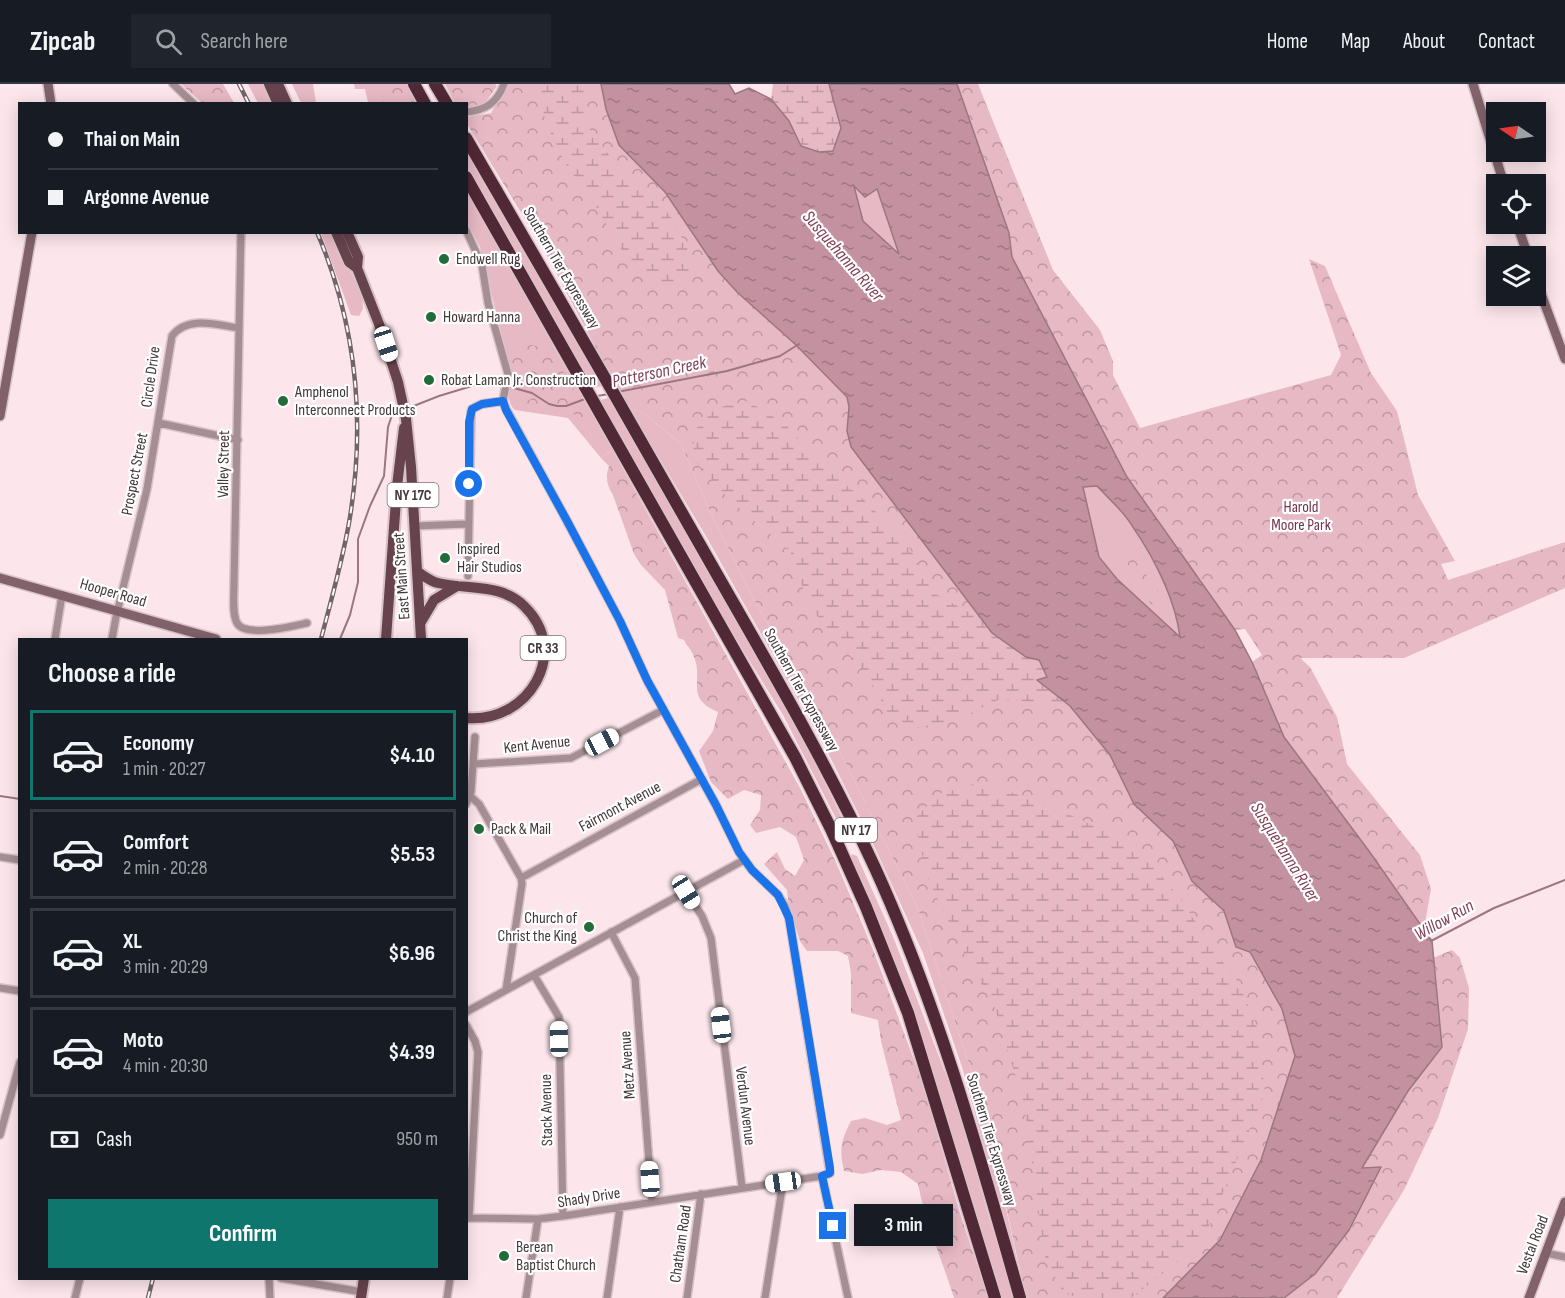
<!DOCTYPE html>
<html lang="en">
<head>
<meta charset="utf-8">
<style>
  body { margin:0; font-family:"Sofia Sans Condensed",sans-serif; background:#20242c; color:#f1f3f6; height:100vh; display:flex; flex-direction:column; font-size:22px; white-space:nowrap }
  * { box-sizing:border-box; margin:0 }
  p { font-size:20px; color:#9ea1a6 }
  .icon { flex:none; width:33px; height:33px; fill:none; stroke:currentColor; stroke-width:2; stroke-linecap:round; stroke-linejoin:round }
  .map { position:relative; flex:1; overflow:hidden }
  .details { position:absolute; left:18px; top:554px; width:450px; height:642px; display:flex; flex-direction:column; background:#171b24; border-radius:0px; box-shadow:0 3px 15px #0003 }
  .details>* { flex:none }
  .banner { position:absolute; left:18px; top:18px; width:450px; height:132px; border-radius:0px; box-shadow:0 3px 15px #0003; display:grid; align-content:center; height:132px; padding:0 30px; background:#171b24 }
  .needle { width:39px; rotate:283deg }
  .buttons { position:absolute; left:1486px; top:18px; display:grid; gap:12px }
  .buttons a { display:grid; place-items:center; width:60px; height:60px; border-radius:0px; background:#171b24; box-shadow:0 3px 15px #0003; font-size:30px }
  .end { position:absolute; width:27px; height:27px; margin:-14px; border:8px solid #1a73e8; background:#fff; box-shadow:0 0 0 3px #fff }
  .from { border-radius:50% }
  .bubble { position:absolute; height:42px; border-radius:0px; background:#171b24; box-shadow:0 3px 15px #0003; font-size:20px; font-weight:700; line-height:42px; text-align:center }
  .car { position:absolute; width:18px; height:36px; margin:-18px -9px; border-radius:8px; box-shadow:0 0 4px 2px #0007; background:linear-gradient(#fff 24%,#345 0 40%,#fff 0 76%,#345 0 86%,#fff 0) }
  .banner b { display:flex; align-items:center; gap:21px; height:57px; font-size:22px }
  .banner b+b { border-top:2px solid #363941 }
  .banner i { width:15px; height:15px; background:#f1f3f6 }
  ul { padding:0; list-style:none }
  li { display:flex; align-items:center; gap:18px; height:90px; margin:0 12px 9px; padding:0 18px; border:3px solid #363941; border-radius:0px }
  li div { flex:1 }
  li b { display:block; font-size:22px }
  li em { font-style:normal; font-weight:700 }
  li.current { border-color:#0f766e }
  li>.icon { width:54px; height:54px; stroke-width:1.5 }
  h2 { padding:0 30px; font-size:27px; line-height:72px }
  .pay { display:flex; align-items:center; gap:15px; height:66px; padding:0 30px; font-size:22px }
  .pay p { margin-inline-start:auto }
  .action { display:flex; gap:12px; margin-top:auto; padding:12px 30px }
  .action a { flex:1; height:69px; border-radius:0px; background:#0f766e; color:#fff; font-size:24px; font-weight:700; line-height:69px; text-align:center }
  header { display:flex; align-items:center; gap:36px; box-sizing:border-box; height:84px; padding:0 30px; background:#171b24; border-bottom:2px solid #363941 }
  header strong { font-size:28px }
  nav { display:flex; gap:33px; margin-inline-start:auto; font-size:21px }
  .search { width:420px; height:54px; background:#20242c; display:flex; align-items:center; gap:15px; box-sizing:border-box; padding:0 21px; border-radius:0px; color:#9ea1a6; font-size:22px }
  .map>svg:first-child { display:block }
</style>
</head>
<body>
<header>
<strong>Zipcab</strong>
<div class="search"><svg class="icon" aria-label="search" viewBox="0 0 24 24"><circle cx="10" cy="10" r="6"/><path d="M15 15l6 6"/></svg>Search here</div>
<nav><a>Home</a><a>Map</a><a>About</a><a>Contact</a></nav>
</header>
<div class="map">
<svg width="1565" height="1214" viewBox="0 0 1565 1214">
  <defs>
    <pattern id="forest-crowns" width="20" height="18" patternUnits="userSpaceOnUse" patternTransform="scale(1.5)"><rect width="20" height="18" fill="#e7b9c5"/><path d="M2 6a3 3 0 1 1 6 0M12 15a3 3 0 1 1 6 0" fill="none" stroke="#bd97a1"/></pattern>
    <pattern id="wetland-marsh" width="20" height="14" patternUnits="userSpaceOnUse" patternTransform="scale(1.5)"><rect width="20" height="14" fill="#e7b9c5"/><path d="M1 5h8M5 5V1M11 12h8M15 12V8" fill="none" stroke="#bd97a1"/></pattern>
    <pattern id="water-ripples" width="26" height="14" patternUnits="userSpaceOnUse" patternTransform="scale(1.5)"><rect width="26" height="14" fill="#c3919f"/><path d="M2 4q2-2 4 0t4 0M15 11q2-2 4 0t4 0" fill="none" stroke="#a07783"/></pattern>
  </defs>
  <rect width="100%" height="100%" fill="#fce6ec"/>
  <path fill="#e7b9c5" d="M248,0H262L270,19H258Z
    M292,0H313L316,19H301Z
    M354,0H407L418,19L368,18L365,5H355Z
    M466,60L603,302L593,304L467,83Z
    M854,100L876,104L900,172L863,137Z
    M466,107L612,365L601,374L568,334L515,326C504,317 510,295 509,281L480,163L467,139Z
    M321,149H331L362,210L363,225L359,232L351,231Z
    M609,314L805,659L850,750L852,754L849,756H847L783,631L731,547L600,316Z
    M629,324L646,331L681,360L708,423L753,514L846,680L918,825L986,1032L1024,1208L962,983L923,869L870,753L827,667L707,454Z
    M1097,402L1130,438L1160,490L1173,517L1181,554L1117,495L1099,472L1083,403Z
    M852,770L857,772L894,855L959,1025L988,1130L1014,1214H1000L850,775Z"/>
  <path fill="url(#forest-crowns)" d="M181,0H223L234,19H202Z
    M375,0H399L414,13L415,19H384L374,5Z
    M445,0H495L497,2L483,22L467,25L466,20L455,19Z
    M508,0H601L606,25L619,61L665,108L718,187L766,235L796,261L847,313L849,323L847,347L1039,576L1047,593L1038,596L1070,622L1110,671L1134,720L1173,757L1192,797L1224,828L1236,863L1250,868L1282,925L1295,972L1261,1076L1220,1156L1163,1214H1026L986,1032L918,825L846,680L753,514L708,423L681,360L646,331L629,324L622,313L545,168L467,40L466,33L491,29Z
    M957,0H978L1053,186L1100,246L1113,277V291L1140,344L1331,291L1341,271L1309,175L1325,182L1371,289L1397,327L1418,411L1455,477L1441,480L1448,496L1565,458V504L1404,574H1300L1310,583L1337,633L1347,680L1420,771L1431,805L1424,845L1369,767L1284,653L1252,578L1262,571L1245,545L1235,546L1127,393L1012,173L1009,149Z
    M527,260L544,264L556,282L567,291L585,330L583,336L572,329L531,325L516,318L514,311L529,316L541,310L513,295L512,276L515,268Z
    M612,365L800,704L835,776L874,868L923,1000L960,1129L988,1214H954C942,1176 926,1139 918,1100L901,1088L881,1086L862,1090L844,1087C839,1065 841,1056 851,1037L865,1034L887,1041L901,1036L881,957L878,936L851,929V889L848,872L838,867H807L800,857L789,823L787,806L764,780L777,768L785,785L795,792L804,776L796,753L780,743L756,749L750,741L760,726L761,711L744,706L728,715L711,698L699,667L713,647L718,628C684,614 704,596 694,573C692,567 687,561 684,556L678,554L665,506L641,481L634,470L613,411C607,402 605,393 609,382L601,374Z
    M1128,468L1157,504L1161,521H1152L1128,493Z
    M1452,866L1460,874L1469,904L1468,945L1438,1034L1404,1106L1337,1214H1284L1380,1083L1362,1084L1408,1007L1442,964L1433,874Z"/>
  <path fill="url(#wetland-marsh)" d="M543,0H583L587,42L624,91L651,109L670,132L687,163L691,193L669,203L633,185L588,109L568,84L552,53L544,31L541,4Z
    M773,0H829L841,44L833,67L819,68L801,62L789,37L771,15Z
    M748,317L786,341L822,382L860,412L906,458L937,511L980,534L992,549L1039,576L1047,593L1038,596L1070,622L1000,615L956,636L913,644L888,629L870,596L809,522L790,467L730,416L694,376L693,348L716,324Z
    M981,698L1048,721L1123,755L1146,774L1180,814L1214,867L1239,899L1257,943L1265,1009L1202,1159L1131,1214H1077L1062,1206L1045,1173L1024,1020L995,924L966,873L928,795L914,735L939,710Z"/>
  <path fill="url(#water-ripples)" stroke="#9c7681" stroke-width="1.5" fill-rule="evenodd" d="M601,0H729L735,10L749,4L771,15L789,37L801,62L819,68L833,67L841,44L829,0H957L1009,149L1012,173L1127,393L1235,546L1252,578L1284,653L1369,767L1432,857L1442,963L1408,1007L1362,1084L1381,1083L1349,1146L1315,1190L1284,1214H1163L1220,1156L1261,1076L1295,972L1282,925L1250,868L1236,863L1224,827L1192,797L1173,757L1134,720L1110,671L1070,622L1037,596L1047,593L1039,576L1026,573L992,549L851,363L847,347L849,323L847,313L796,261L737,208L718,187L665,108L619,61L606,25ZM854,102L865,113L877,105L899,170L863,137ZM1097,402C1108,414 1122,426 1131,440C1154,474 1175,513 1180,553L1117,495L1099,473L1083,403Z"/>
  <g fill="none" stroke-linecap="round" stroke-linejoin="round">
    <path stroke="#9c7681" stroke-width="2" d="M617,308L727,287L780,272L799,260
      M597,312L609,310
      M406,325L439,312L485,298H492L532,309L549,320L557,322H566L585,315
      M340,555L350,531L358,498V455L370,422L384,392L388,343L392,331L401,327
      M0,712L20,715
      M1431,857L1494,824L1565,796"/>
    <defs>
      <path id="street" d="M173,0L194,20
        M466,28C486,26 497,19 504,0
        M466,146L482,181L488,219L508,290L503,317L506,325L566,435L620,537L647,596L716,721L739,768L752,786L778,811L785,822L789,834L830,1089L822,1092L563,1132L538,1135L466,1134
        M241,148L234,500C234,511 232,530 237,539C245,554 293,542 307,539
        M159,339L238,356
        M414,442L467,440
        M468,492L471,328L472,325L482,320L503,317
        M55,555L62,511
        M112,555L116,533L147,405L172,252C187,231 217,241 239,244
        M474,680L571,674L663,626
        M470,712L479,720L521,794L522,800L506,906
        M466,720L471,708L475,653
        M0,773L20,776
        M521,794L702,695
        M686,808L702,832L711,854L742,1103
        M611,848L635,894L652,1117
        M534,891L559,933L563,1132
        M0,904L20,907
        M466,928L744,776
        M466,941L475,957L478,968L469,1134
        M0,1051L20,978
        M822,1092L848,1214
        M1546,1169L1565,1173
        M269,1194L270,1214
        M281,1194L362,1208
        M75,1214L80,1194
        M447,1214L450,1194
        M526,1214L538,1135
        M607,1214L620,1123
        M687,1214L701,1110
        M765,1214L783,1098"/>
      <path id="secondary" d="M48,0L51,20
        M1473,0L1504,100
        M1517,140L1528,172
        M1536,196L1565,275
        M0,332L32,148
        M0,494L216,555
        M1529,1214L1565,1118"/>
      <path id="primary" d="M269,0L278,20
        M278,0L287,20
        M336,148L349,178L357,184
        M347,148L358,173L357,184L379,240L398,298L406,335L411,383L421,555
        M418,488C424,492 430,497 438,499C467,506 501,499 524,522C572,568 528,640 466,634
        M421,538L434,516L457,502
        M386,555L397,402L404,344
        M361,1214L364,1194"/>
      <path id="highway" d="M414,0L425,20
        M435,0L447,20
        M466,54C550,198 633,342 715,487C771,585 828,682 875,784C938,922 979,1069 1020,1214
        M466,93L795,673L831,745L866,823L908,929L995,1214"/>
    </defs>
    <use href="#street" stroke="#d7c3c8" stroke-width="10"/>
    <use href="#secondary" stroke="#d7c3c8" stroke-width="12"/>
    <use href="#primary" stroke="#d7c3c8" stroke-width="14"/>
    <use href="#highway" stroke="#d7c3c8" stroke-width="15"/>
    <use href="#street" stroke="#a58f94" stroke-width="7"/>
    <use href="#secondary" stroke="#81626b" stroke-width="9"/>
    <use href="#primary" stroke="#67434d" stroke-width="10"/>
    <use href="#highway" stroke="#512835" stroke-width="12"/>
    <defs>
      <path id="rail" d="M239,0L249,20
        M317,148C357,242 366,340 349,439C342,478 331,517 321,555
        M148,1214L153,1194"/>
    </defs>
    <use href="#rail" stroke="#726468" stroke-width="4.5"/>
    <use href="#rail" stroke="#fff" stroke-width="2" stroke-dasharray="7" stroke-linecap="butt"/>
  </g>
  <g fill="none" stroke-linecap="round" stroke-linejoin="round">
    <path stroke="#1a73e8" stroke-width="8" d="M469,400V338L472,325L482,320L503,317L506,326L566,435L620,537L647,596L716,721L739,768L752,786L778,811L789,834L830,1084V1089L822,1092L833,1142"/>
  </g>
  <g fill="#226c3a" stroke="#fff" stroke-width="2">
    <circle cx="444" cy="175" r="6"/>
    <circle cx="431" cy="233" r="6"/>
    <circle cx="429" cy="296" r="6"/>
    <circle cx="283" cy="317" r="6"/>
    <circle cx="445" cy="474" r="6"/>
    <circle cx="479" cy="745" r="6"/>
    <circle cx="589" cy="843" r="6"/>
    <circle cx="504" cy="1172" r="6"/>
  </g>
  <g text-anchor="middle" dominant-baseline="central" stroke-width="4.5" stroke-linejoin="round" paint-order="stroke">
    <g fill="#fff" stroke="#7b7375" stroke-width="1.5">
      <rect x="387.5" y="399" width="51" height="24" rx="4.5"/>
      <rect x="520.5" y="552" width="45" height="24" rx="4.5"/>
      <rect x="835" y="734" width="42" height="24" rx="4.5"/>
    </g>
    <g font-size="15" font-weight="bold" fill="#42373a">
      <text x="413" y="411">NY 17C</text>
      <text x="543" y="564">CR 33</text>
      <text x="856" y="746">NY 17</text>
    </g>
    <g font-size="16" fill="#42373a" stroke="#fff" text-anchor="start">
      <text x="456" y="175">Endwell Rug</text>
      <text x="443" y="233">Howard Hanna</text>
      <text x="441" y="296">Robat Laman Jr. Construction</text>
      <text x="295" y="308">Amphenol<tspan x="295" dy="18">Interconnect Products</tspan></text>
      <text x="457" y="465">Inspired<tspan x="457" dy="18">Hair Studios</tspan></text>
      <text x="491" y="745">Pack &amp; Mail</text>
      <text x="577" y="834" text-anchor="end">Church of<tspan x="577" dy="18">Christ the King</tspan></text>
      <text x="516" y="1163">Berean<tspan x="516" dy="18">Baptist Church</tspan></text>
    </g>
    <g font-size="16" fill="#42373a" stroke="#fff">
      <text transform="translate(561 184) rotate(60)">Southern Tier Expressway</text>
      <text transform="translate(151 293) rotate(-82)">Circle Drive</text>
      <text transform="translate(224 380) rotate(-89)">Valley Street</text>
      <text transform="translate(135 390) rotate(-79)">Prospect Street</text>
      <text transform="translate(402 492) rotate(-94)">East Main Street</text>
      <text transform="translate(113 509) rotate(16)">Hooper Road</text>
      <text transform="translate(801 606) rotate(61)">Southern Tier Expressway</text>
      <text transform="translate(537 661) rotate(-6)">Kent Avenue</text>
      <text transform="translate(620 723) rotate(-28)">Fairmont Avenue</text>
      <text transform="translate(628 981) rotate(-94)">Metz Avenue</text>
      <text transform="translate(745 1022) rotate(83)">Verdun Avenue</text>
      <text transform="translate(547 1026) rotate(-91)">Stack Avenue</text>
      <text transform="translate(991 1056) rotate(73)">Southern Tier Expressway</text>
      <text transform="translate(589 1114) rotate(-9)">Shady Drive</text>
      <text transform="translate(681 1160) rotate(-82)">Chatham Road</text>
      <text transform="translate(1533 1161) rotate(-69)">Vestal Road</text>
    </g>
    <g font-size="16" fill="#74344a" stroke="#fff">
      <text x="1301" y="423">Harold<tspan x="1301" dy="18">Moore Park</tspan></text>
    </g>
    <g font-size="18" font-style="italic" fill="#803f54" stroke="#fff">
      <text transform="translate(843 172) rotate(49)">Susquehanna River</text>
      <text transform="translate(659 288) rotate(-12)">Patterson Creek</text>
      <text transform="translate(1285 768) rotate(58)">Susquehanna River</text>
      <text transform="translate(1444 836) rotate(-29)">Willow Run</text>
    </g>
  </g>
</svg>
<div class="buttons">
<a><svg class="needle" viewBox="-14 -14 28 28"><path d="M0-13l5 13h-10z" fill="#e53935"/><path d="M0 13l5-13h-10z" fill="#9ea1a6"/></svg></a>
<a><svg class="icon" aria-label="locate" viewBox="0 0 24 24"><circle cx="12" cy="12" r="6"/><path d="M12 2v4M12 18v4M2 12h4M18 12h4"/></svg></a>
<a><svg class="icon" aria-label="layers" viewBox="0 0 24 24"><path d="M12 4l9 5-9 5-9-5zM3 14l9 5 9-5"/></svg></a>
</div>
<i class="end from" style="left:469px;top:400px"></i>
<i class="end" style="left:833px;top:1142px"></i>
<div class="bubble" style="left:854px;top:1120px;width:99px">3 min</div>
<i class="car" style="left:386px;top:260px;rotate:162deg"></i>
<i class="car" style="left:602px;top:658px;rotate:62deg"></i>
<i class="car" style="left:686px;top:808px;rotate:148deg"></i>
<i class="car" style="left:721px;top:941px;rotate:353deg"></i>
<i class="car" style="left:559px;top:955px;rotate:359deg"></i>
<i class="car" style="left:650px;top:1095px;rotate:356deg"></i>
<i class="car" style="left:783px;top:1098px;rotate:262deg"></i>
<div class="banner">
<b><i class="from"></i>Thai on Main</b>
<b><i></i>Argonne Avenue</b>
</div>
<section class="details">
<h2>Choose a ride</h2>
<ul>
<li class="current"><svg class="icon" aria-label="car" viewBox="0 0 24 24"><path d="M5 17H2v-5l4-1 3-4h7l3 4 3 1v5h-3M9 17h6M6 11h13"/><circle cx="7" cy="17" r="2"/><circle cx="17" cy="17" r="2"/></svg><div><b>Economy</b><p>1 min · 20:27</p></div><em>$4.10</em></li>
<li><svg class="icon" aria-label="car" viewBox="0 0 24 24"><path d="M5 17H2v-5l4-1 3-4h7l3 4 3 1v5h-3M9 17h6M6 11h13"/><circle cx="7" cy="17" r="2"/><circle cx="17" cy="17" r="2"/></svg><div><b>Comfort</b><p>2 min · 20:28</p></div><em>$5.53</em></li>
<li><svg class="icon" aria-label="car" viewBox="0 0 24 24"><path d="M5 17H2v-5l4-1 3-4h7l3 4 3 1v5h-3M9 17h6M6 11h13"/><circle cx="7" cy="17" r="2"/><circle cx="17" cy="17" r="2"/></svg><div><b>XL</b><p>3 min · 20:29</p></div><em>$6.96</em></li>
<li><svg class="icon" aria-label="car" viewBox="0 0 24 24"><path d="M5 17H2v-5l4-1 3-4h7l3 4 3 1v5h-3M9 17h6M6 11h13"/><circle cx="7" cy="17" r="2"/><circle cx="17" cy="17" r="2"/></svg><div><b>Moto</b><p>4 min · 20:30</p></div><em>$4.39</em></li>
</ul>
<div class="pay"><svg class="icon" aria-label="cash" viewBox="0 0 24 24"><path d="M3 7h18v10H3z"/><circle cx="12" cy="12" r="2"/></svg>Cash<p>950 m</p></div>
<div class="action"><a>Confirm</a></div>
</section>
</div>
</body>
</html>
